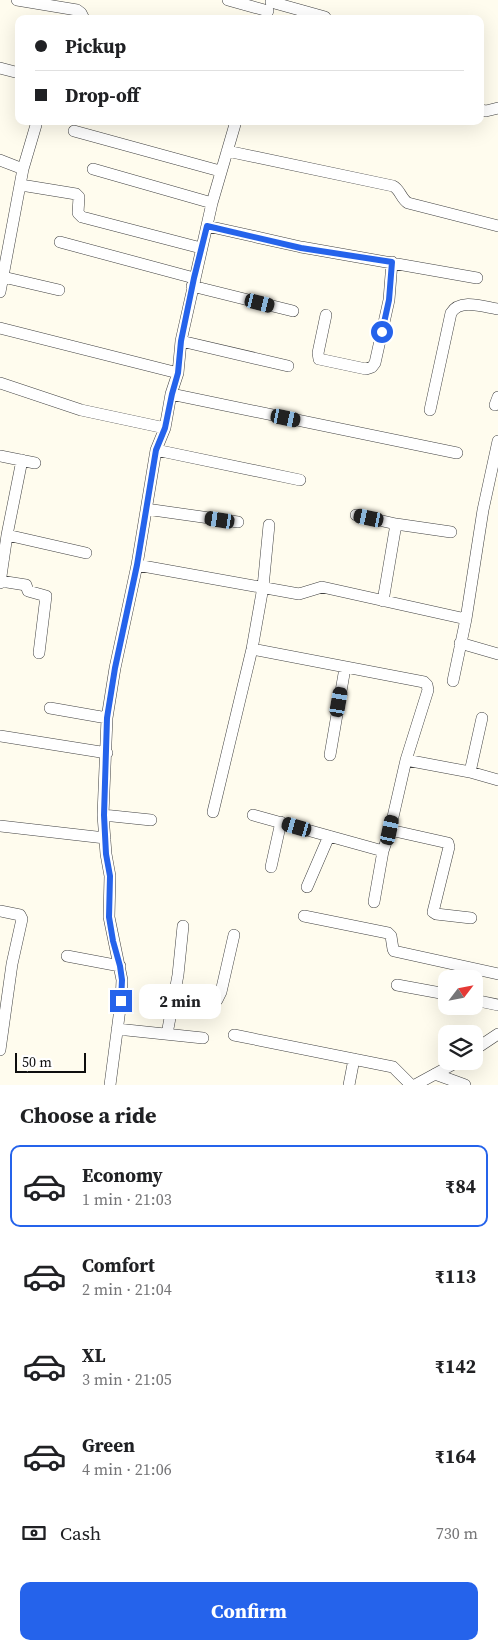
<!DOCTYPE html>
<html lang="en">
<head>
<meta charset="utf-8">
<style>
  body { margin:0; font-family:"Source Serif 4",serif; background:#f2f2f2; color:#202124; height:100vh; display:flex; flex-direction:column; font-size:19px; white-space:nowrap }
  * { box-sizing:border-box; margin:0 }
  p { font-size:16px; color:#757577 }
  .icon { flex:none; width:28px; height:28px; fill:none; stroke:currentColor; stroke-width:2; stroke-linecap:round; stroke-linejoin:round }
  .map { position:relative; height:1085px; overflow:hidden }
  .panel { display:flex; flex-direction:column; background:#fff; flex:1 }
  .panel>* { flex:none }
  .top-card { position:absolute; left:15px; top:15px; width:469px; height:110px; border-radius:10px; box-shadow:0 5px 20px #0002; display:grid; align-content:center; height:110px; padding:0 20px; background:#fff }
  .needle { width:32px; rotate:58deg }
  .fabs { position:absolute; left:438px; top:970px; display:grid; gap:10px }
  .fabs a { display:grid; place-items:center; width:45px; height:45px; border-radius:10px; background:#fff; box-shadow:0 5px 20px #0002; font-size:25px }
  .scale { position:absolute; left:15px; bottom:12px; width:71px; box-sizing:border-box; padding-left:5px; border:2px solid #0e0e0e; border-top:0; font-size:14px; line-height:18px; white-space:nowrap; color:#0e0e0e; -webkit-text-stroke:4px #fff; paint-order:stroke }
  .end { position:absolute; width:22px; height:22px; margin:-11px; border:6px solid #2563eb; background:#fff; box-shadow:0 0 0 2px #fff }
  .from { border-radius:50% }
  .bubble { position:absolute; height:35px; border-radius:10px; background:#fff; box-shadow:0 5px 20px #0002; font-size:16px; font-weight:700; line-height:35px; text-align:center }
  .car { position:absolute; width:15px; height:30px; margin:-15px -8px; border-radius:6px; box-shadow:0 0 4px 1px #0007; background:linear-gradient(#222 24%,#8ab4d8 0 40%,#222 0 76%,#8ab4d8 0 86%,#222 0) }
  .top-card b { display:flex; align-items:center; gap:18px; height:48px; font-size:19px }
  .top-card b+b { border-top:1px solid #e0e0e0 }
  .top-card i { width:12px; height:12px; background:#202124 }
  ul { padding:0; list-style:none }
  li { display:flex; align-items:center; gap:15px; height:82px; margin:0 10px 8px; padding:0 10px; border:2px solid transparent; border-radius:10px }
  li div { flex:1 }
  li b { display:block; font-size:19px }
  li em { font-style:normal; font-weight:700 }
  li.on { border-color:#2563eb }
  li>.icon { width:45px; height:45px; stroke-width:1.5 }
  h2 { padding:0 20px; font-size:22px; line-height:60px }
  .pay { display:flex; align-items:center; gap:12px; height:55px; padding:0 20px; font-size:19px }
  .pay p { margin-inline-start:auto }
  .primary-button { display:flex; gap:10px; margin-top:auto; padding:10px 20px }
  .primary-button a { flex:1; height:58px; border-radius:10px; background:#2563eb; color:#fff; font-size:20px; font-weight:700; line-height:58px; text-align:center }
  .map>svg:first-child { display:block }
</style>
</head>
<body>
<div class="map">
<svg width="498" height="1085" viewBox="0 0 498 1085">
  <rect width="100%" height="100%" fill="#fffcee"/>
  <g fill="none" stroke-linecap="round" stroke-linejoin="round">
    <defs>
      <path id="street" d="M17,0L77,10L81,13L84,19
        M228,0L268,11
        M271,2L325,17
        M0,68L19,73
        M480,110L486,111L498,108
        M74,131L220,171
        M227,151L393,186C400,189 401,199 408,203L498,226
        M0,160L23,169
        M93,169L212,203
        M21,185L76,194L79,197L78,213L82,217L201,248
        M207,226L301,247L477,278
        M60,242L194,278
        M3,277L59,290
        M192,286L293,311
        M0,292L23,169L36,125
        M326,315L318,353L319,359L366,369L372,367L375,363L389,300L392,262
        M0,328L178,373
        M181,341L288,366
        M0,383L81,410L165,428
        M171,394L457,453
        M495,405L498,397
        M430,410L451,313C460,298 484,307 498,309
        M156,450L300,480
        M0,456L35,463
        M146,509L238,522
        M356,515L396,524L451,532
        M7,535L86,553
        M137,565L299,594L322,587L466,619
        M0,581L26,585L28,591L46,596L39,653
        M0,583L7,535L22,460
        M383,601L396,524
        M460,643L498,654
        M252,649L424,682L427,685L428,690L406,760L390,830L383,851L374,902
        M453,681L466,619L483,510L498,441
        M50,708L107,718
        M0,736L107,753
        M330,755L345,668
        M406,760L470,772L498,780
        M470,772L482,718
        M213,812L252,649L263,587L269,525
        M103,815L151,820
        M253,815L383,851
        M0,826L105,838
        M390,830L448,843L449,847L433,912L436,914L471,918
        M271,867L281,822
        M307,887L329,836
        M0,911L20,915L22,919L12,964L0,1050
        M304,916L388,933L391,936L393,949L394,951L498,974
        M67,956L120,966
        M397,985L446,994
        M474,1000L498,1005
        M173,1001L209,1003L217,1000L221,992L234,935
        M117,1029L203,1038
        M167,1034L178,975L183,926
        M234,1035L393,1067L411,1085
        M474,1050L498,1034
        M435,1074L465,1085
        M110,1085L121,1001L122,980L109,917L110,876L106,854L103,815L107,718L115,668L137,565L156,450L165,428L171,394L178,373L181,341L212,203L236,121
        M349,1085L354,1059
        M415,1085L459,1061"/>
    </defs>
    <use href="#street" stroke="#414141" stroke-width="12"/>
    <use href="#street" stroke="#fff" stroke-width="11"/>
  </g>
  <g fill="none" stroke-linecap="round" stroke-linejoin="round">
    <path stroke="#2563eb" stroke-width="6" d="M121,1001L122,980L120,966L113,941L109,917L110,876L106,854L104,815L107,718L115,668L137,565L156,450L165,428L172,394L178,373L181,341L194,278L207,226L301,248L392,262L389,300L382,332"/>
  </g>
</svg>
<div class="fabs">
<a><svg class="needle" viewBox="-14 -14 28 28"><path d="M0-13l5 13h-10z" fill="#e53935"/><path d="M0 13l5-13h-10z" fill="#757577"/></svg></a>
<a><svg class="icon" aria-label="layers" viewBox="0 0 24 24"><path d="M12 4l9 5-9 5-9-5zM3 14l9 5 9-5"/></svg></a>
</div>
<div class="scale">50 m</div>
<i class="end from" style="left:382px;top:332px"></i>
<i class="end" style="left:121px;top:1001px"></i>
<div class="bubble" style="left:139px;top:984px;width:82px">2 min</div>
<i class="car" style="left:260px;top:303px;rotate:104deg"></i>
<i class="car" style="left:286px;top:418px;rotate:102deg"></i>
<i class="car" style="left:369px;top:518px;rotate:282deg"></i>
<i class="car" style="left:220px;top:520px;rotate:279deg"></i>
<i class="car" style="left:339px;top:702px;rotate:10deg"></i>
<i class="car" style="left:297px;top:827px;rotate:286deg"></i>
<i class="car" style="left:390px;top:830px;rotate:12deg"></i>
<div class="top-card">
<b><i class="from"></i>Pickup</b>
<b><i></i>Drop-off</b>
</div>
</div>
<section class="panel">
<h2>Choose a ride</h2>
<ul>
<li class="on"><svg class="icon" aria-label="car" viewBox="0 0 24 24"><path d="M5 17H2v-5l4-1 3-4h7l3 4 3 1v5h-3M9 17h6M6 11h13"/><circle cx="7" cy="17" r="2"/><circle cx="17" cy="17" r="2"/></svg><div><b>Economy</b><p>1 min · 21:03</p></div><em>₹84</em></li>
<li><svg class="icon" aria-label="car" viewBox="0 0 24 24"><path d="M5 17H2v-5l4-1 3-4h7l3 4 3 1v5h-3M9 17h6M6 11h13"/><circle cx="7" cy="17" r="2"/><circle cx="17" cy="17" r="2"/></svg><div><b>Comfort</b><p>2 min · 21:04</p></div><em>₹113</em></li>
<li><svg class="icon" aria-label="car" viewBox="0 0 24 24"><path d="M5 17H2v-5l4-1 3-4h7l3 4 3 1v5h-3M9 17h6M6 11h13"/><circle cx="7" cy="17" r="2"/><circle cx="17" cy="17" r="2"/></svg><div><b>XL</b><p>3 min · 21:05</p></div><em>₹142</em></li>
<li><svg class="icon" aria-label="car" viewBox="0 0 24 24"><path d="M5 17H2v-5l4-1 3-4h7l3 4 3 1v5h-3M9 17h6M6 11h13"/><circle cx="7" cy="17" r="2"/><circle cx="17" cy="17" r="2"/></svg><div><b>Green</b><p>4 min · 21:06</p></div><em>₹164</em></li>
</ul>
<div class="pay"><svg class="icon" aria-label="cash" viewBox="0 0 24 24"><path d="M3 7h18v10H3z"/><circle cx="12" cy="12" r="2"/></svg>Cash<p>730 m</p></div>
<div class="primary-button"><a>Confirm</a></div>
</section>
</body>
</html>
